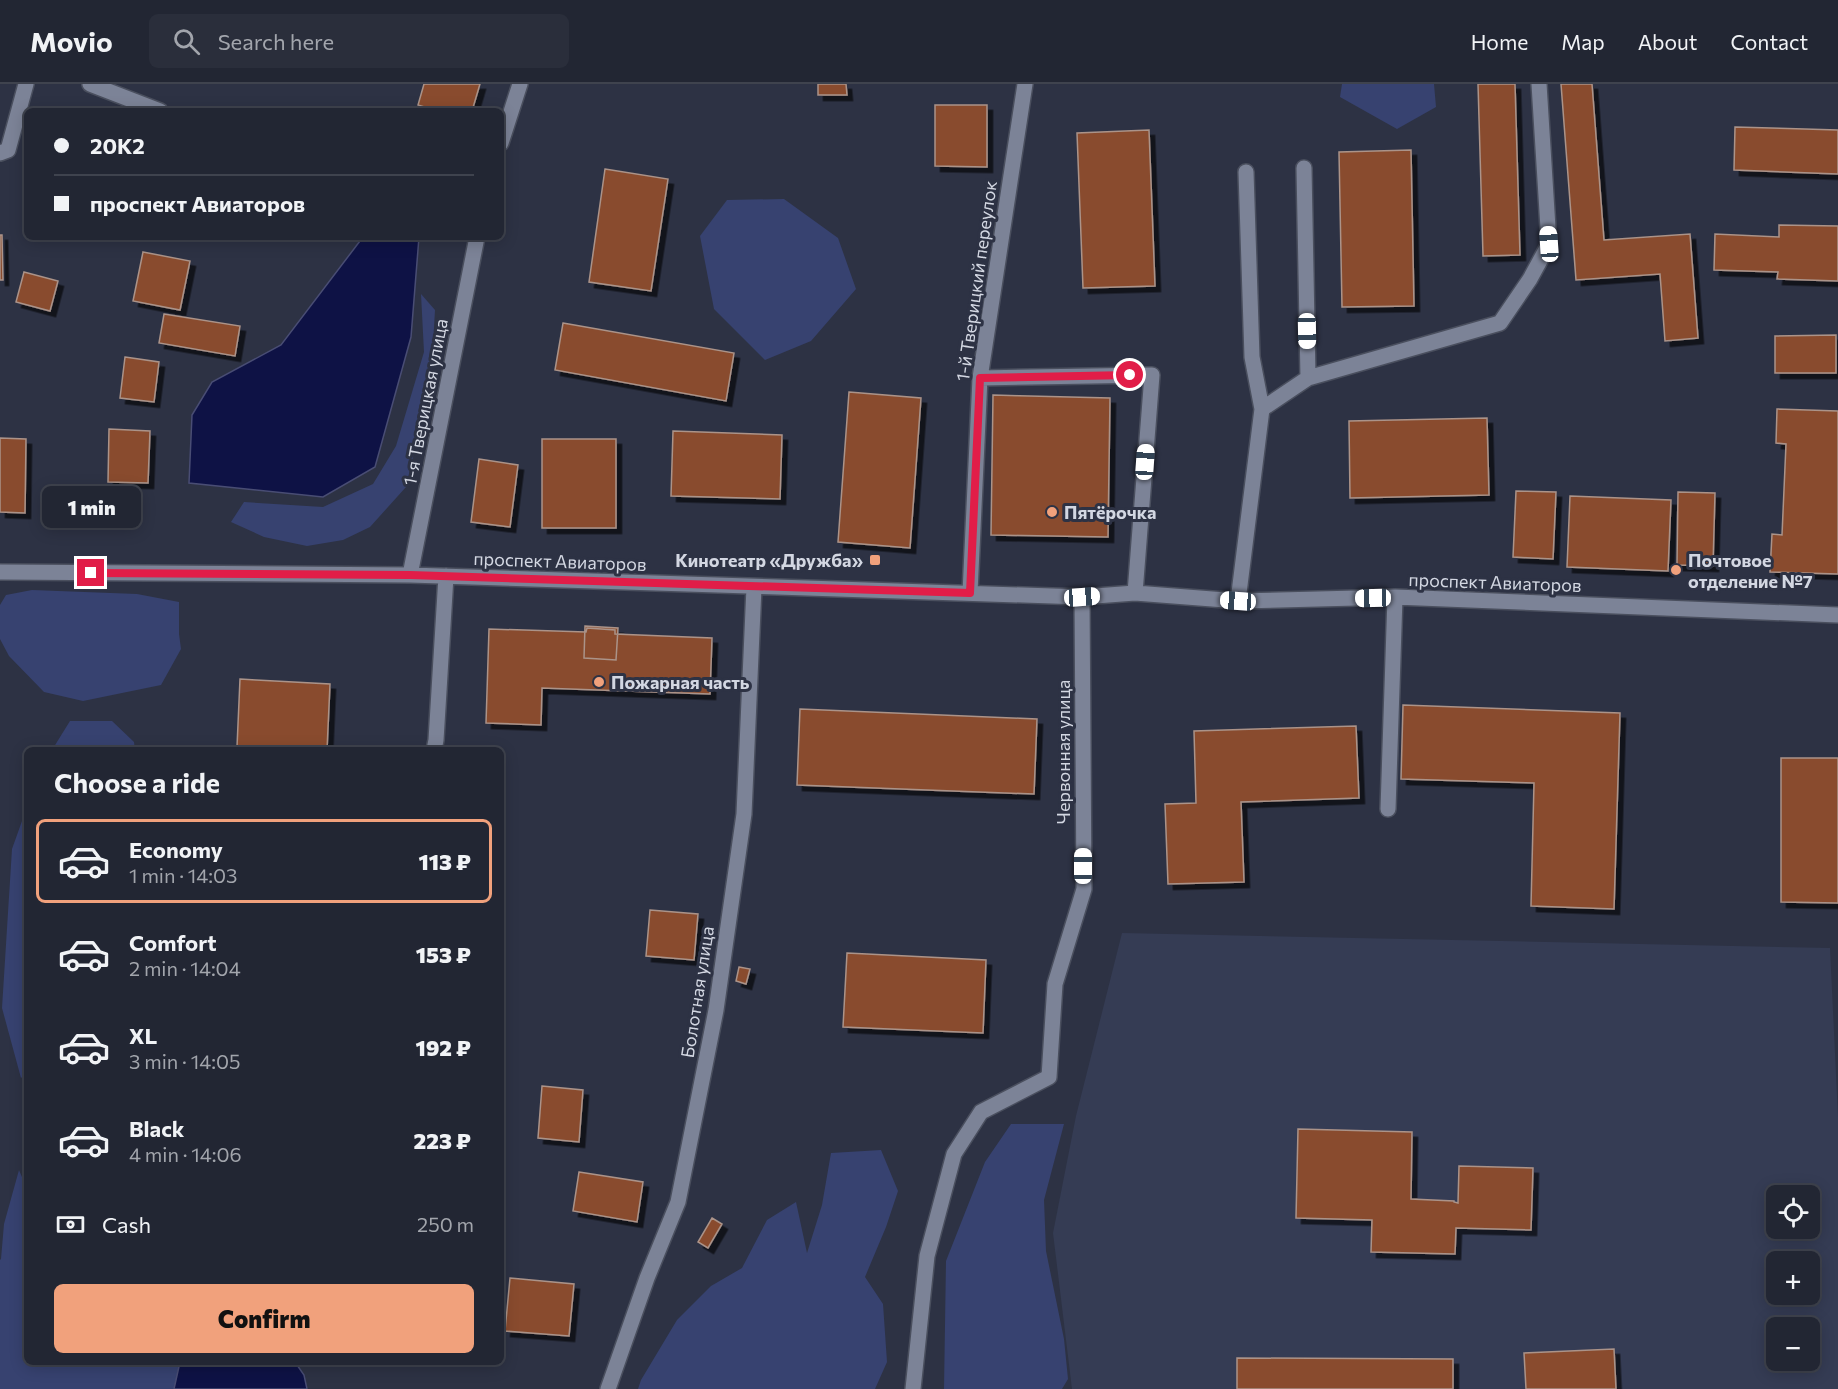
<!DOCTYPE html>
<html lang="en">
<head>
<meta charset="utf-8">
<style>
  body { margin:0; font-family:Commissioner,sans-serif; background:#2a2e3b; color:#f1f3f6; height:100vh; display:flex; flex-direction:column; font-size:22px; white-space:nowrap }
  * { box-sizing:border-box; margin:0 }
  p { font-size:20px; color:#a2a5ac }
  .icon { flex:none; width:33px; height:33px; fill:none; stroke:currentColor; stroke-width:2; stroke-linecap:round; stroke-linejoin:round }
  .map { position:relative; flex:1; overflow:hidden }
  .details { position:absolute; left:24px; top:663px; width:480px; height:618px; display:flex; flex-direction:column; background:#222633; border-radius:9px; box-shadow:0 3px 15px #0003,0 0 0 2px #3f434e }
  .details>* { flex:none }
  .banner { position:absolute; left:24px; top:24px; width:480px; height:132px; border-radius:9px; box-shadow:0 3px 15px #0003,0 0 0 2px #3f434e; display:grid; align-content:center; height:132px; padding:0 30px; background:#222633 }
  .controls { position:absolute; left:1766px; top:1101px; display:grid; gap:12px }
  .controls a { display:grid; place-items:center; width:54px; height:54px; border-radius:9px; background:#222633; box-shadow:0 3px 15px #0003,0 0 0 2px #3f434e; font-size:30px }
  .end { position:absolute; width:27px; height:27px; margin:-14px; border:8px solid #e11d48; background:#fff; box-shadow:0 0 0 3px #fff }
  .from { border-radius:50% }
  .bubble { position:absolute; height:42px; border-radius:9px; background:#222633; box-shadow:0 3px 15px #0003,0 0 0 2px #3f434e; font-size:20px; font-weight:800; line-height:42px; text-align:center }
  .car { position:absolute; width:18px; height:36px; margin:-18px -9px; border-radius:8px; box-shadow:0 0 4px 2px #0007; background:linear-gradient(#fff 24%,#345 0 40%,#fff 0 76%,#345 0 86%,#fff 0) }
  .banner b { display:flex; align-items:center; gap:21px; height:57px; font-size:22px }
  .banner b+b { border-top:2px solid #3f434e }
  .banner i { width:15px; height:15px; background:#f1f3f6 }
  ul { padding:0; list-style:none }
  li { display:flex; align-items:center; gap:18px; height:84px; margin:0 12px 9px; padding:0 18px; border:3px solid transparent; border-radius:9px }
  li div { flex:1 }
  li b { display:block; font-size:22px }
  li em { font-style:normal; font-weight:800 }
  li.selected { border-color:#f1a17c }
  li>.icon { width:54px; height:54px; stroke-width:1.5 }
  h2 { padding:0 30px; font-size:27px; line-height:72px }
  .pay { display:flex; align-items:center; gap:15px; height:66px; padding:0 30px; font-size:22px }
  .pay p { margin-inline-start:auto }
  .primary-button { display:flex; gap:12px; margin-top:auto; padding:12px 30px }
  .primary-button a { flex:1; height:69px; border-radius:9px; background:#f1a17c; color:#111; font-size:24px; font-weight:800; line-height:69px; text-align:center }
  header { display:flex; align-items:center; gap:36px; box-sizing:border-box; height:84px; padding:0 30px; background:#222633; border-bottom:2px solid #3f434e }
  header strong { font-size:28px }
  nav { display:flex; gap:33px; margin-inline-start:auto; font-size:21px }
  .search { width:420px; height:54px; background:#2a2e3b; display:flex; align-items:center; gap:15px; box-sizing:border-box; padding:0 21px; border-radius:9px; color:#a2a5ac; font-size:22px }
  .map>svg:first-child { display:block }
</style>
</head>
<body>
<header>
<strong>Movio</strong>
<div class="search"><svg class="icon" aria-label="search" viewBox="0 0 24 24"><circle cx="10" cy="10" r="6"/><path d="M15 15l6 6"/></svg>Search here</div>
<nav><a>Home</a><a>Map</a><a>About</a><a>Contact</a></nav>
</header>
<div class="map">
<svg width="1838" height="1305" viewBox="0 0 1838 1305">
  <defs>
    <filter id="shadow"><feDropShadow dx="5.5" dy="5.5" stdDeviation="0" flood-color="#0009"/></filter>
  </defs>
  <rect width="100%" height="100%" fill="#2d3244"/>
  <path fill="#353c54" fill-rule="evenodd" d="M1122,849L1830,864L1838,1033V1305H1072L1053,1149L1076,1032ZM1776,1112H1809V1144H1776ZM1776,1178H1809V1210H1776ZM1776,1244H1809V1276H1776Z"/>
  <path fill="#374270" d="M1342,0H1434L1436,23L1397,45L1340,13Z
    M784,115L838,154L856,205L811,257L765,276L714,225L700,152L727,116Z
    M421,210L435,226L431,295L406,403L370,443L343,456L307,462L264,453L231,438L244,418L323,423L373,400L396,362L424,268Z
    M32,506L137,510L179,518V550L181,565L161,601L83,617L44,608L9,572L0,555V521L6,511Z
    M70,637H112L134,658L135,666H52Z
    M27,723V988L21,994L2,924L12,765Z
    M1011,1040H1064L1044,1116L1046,1167L1064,1255L1068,1295L1062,1305H944L946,1177L985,1078Z
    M881,1066L898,1107L886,1143L865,1193L883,1220L887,1278L875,1305H638L641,1296L677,1236L711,1202L742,1184L767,1136L796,1118L807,1169L822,1121L831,1069Z
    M19,1086L27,1105V1278H180L174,1305H0V1176L1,1175L4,1140Z"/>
  <path fill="#0e1245" stroke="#494d74" stroke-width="1.5" d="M363,153H419L411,253L375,383L323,413L189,399L192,331L212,298L281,261Z
    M180,1278H295L304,1291L307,1305H174Z"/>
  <path fill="#894c2e" stroke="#ab9389" stroke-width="1.5" filter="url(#shadow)" d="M424,0H480L472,27H437L418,21Z
    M818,0H846L847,11H818Z
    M1478,0H1515L1520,171L1483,172Z
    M1561,0H1592L1604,156L1690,150L1698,254L1665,257L1660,190L1576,196Z
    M935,21H987V83L935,82Z
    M1735,43L1838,46V90L1734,86Z
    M1149,46L1155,202L1083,204L1077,49Z
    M1411,66L1414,222L1342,223L1339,68Z
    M605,85L668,95L651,207L589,198Z
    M1779,141L1838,142V197L1777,195L1778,188L1714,186L1715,150L1779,153Z
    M0,151H2L3,196H0Z
    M143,168L190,177L180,226L133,217Z
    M24,188L58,197L50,227L16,218Z
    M164,230L240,242L235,272L159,259Z
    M563,239L734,269L726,317L555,286Z
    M1836,251V289H1775V252Z
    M125,273L159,278L154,318L120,314Z
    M849,308L921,314L910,464L838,458Z
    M993,311L1110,314L1108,453L991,451Z
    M1777,325L1838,327V490L1770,488L1772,450L1782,451L1786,360L1776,359Z
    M1487,334L1489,411L1350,414L1349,337Z
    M109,345L150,347L148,399L108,398Z
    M673,347L782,351L780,415L671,412Z
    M0,354L26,355L25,429L0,428Z
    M542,355H616V444H542Z
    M479,375L518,381L510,443L471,438Z
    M1516,407L1556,408L1553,475L1513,473Z
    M1678,408L1715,409L1713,482L1677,481Z
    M1570,412L1671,416L1668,487L1567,483Z
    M585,542L618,544L616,576L584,574Z
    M587,544L615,546V550L712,554L710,610L542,604L541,641L486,639L489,545L586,548Z
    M240,595L330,600L327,666L237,663Z
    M1403,621L1620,629L1614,825L1531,822L1534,699L1401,695Z
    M800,625L1037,635L1034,710L797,701Z
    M1356,642L1359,714L1241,718L1244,798L1168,800L1165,720L1196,719L1194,647Z
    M1781,674H1838V819L1781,818Z
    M650,826L698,830L694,876L646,872Z
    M847,869L986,876L983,949L843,943Z
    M739,883L750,885L746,900L736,897Z
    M542,1002L583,1006L579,1058L538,1054Z
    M1298,1045L1412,1048L1411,1115L1454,1117V1118L1458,1119L1459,1082L1533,1084L1531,1146L1456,1144L1455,1170L1371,1168L1372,1136L1296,1134Z
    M579,1088L643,1098L637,1138L573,1127Z
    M712,1134L722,1140L708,1164L698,1158Z
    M510,1194L574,1200L569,1252L505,1247Z
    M1614,1265L1616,1305H1526L1524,1269Z
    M1237,1274L1453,1275V1305H1237Z"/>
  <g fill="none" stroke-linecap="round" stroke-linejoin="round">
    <defs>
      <path id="minor" d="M90,0L160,27
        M501,59L520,0
        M0,69L8,66L26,0
        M1304,84L1308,294
        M1246,88L1252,273L1262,325
        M980,294L1152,291L1135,509
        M0,488L410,491L1082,513L1135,509L1238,517L1395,513L1838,531
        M410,491L477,153
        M970,509L980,294L1025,0
        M1238,517L1262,325L1308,294L1500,239L1530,195L1549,160L1539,0
        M434,666L436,656L446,492
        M1388,725L1395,513
        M608,1305L647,1194L678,1118L716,926L744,730L754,503
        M913,1305L927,1172L954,1070L981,1028L1049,993L1055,900L1084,805L1082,513"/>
    </defs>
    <use href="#minor" stroke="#4a4f5e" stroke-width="18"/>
    <use href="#minor" stroke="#7c8397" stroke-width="15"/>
  </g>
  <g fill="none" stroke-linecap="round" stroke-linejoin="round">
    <path stroke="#e11d48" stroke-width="8" d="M91,489L410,491L970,509L980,294L1130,291"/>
  </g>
  <g fill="#f1a17c" stroke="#2d3244" stroke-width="2">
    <circle cx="1052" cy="428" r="6"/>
    <rect x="869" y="470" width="12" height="12" rx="3"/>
    <circle cx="1676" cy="486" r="6"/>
    <circle cx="599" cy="598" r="6"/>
  </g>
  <g text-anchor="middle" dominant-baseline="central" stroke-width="6" stroke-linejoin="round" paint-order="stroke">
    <g font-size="18" fill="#d3d7e2" stroke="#2d3244">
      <text transform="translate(976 197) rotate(-82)">1-й Тверицкий переулок</text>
      <text transform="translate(425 318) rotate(-79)">1-я Тверицкая улица</text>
      <text transform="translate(560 477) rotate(2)">проспект Авиаторов</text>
      <text transform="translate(1495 498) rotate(2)">проспект Авиаторов</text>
      <text transform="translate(1063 668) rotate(-90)">Червонная улица</text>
      <text transform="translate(697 908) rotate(-81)">Болотная улица</text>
    </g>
    <g font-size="18" font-weight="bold" fill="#d3d7e2" stroke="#2d3244" text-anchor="start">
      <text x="1064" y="428">Пятёрочка</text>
      <text x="863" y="476" text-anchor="end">Кинотеатр «Дружба»</text>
      <text x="1688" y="476">Почтовое<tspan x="1688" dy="21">отделение №7</tspan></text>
      <text x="611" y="598">Пожарная часть</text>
    </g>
  </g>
</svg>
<div class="controls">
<a><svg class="icon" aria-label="locate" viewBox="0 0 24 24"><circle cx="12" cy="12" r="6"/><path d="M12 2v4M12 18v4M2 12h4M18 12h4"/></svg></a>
<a>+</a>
<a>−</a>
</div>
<i class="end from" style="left:1130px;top:291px"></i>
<i class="end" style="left:91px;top:489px"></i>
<div class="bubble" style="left:42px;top:402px;width:99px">1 min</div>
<i class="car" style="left:1549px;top:160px;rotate:356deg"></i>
<i class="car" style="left:1307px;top:247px;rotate:179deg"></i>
<i class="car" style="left:1145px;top:378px;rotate:4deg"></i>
<i class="car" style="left:1082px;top:513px;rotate:86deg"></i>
<i class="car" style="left:1373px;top:514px;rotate:269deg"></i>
<i class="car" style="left:1238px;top:517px;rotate:274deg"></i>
<i class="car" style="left:1083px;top:782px;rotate:0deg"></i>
<div class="banner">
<b><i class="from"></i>20К2</b>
<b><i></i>проспект Авиаторов</b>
</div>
<section class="details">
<h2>Choose a ride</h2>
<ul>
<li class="selected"><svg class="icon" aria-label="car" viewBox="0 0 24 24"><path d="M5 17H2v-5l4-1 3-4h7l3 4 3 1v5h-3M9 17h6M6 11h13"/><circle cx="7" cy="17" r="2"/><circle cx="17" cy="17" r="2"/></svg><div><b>Economy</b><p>1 min · 14:03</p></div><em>113 ₽</em></li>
<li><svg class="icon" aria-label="car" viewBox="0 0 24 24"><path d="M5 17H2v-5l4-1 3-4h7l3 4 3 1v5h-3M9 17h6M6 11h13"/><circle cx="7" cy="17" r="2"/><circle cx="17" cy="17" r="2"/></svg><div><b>Comfort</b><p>2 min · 14:04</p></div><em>153 ₽</em></li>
<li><svg class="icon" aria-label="car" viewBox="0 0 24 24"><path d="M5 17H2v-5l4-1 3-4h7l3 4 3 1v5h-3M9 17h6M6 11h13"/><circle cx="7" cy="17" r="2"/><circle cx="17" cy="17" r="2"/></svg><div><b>XL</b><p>3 min · 14:05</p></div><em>192 ₽</em></li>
<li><svg class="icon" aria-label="car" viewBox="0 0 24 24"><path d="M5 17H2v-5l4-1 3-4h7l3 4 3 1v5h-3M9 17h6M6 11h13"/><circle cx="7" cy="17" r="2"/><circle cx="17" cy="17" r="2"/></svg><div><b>Black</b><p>4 min · 14:06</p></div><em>223 ₽</em></li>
</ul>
<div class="pay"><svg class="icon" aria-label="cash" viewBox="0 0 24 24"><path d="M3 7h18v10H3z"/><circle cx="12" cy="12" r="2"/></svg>Cash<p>250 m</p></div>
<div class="primary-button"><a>Confirm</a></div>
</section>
</div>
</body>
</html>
